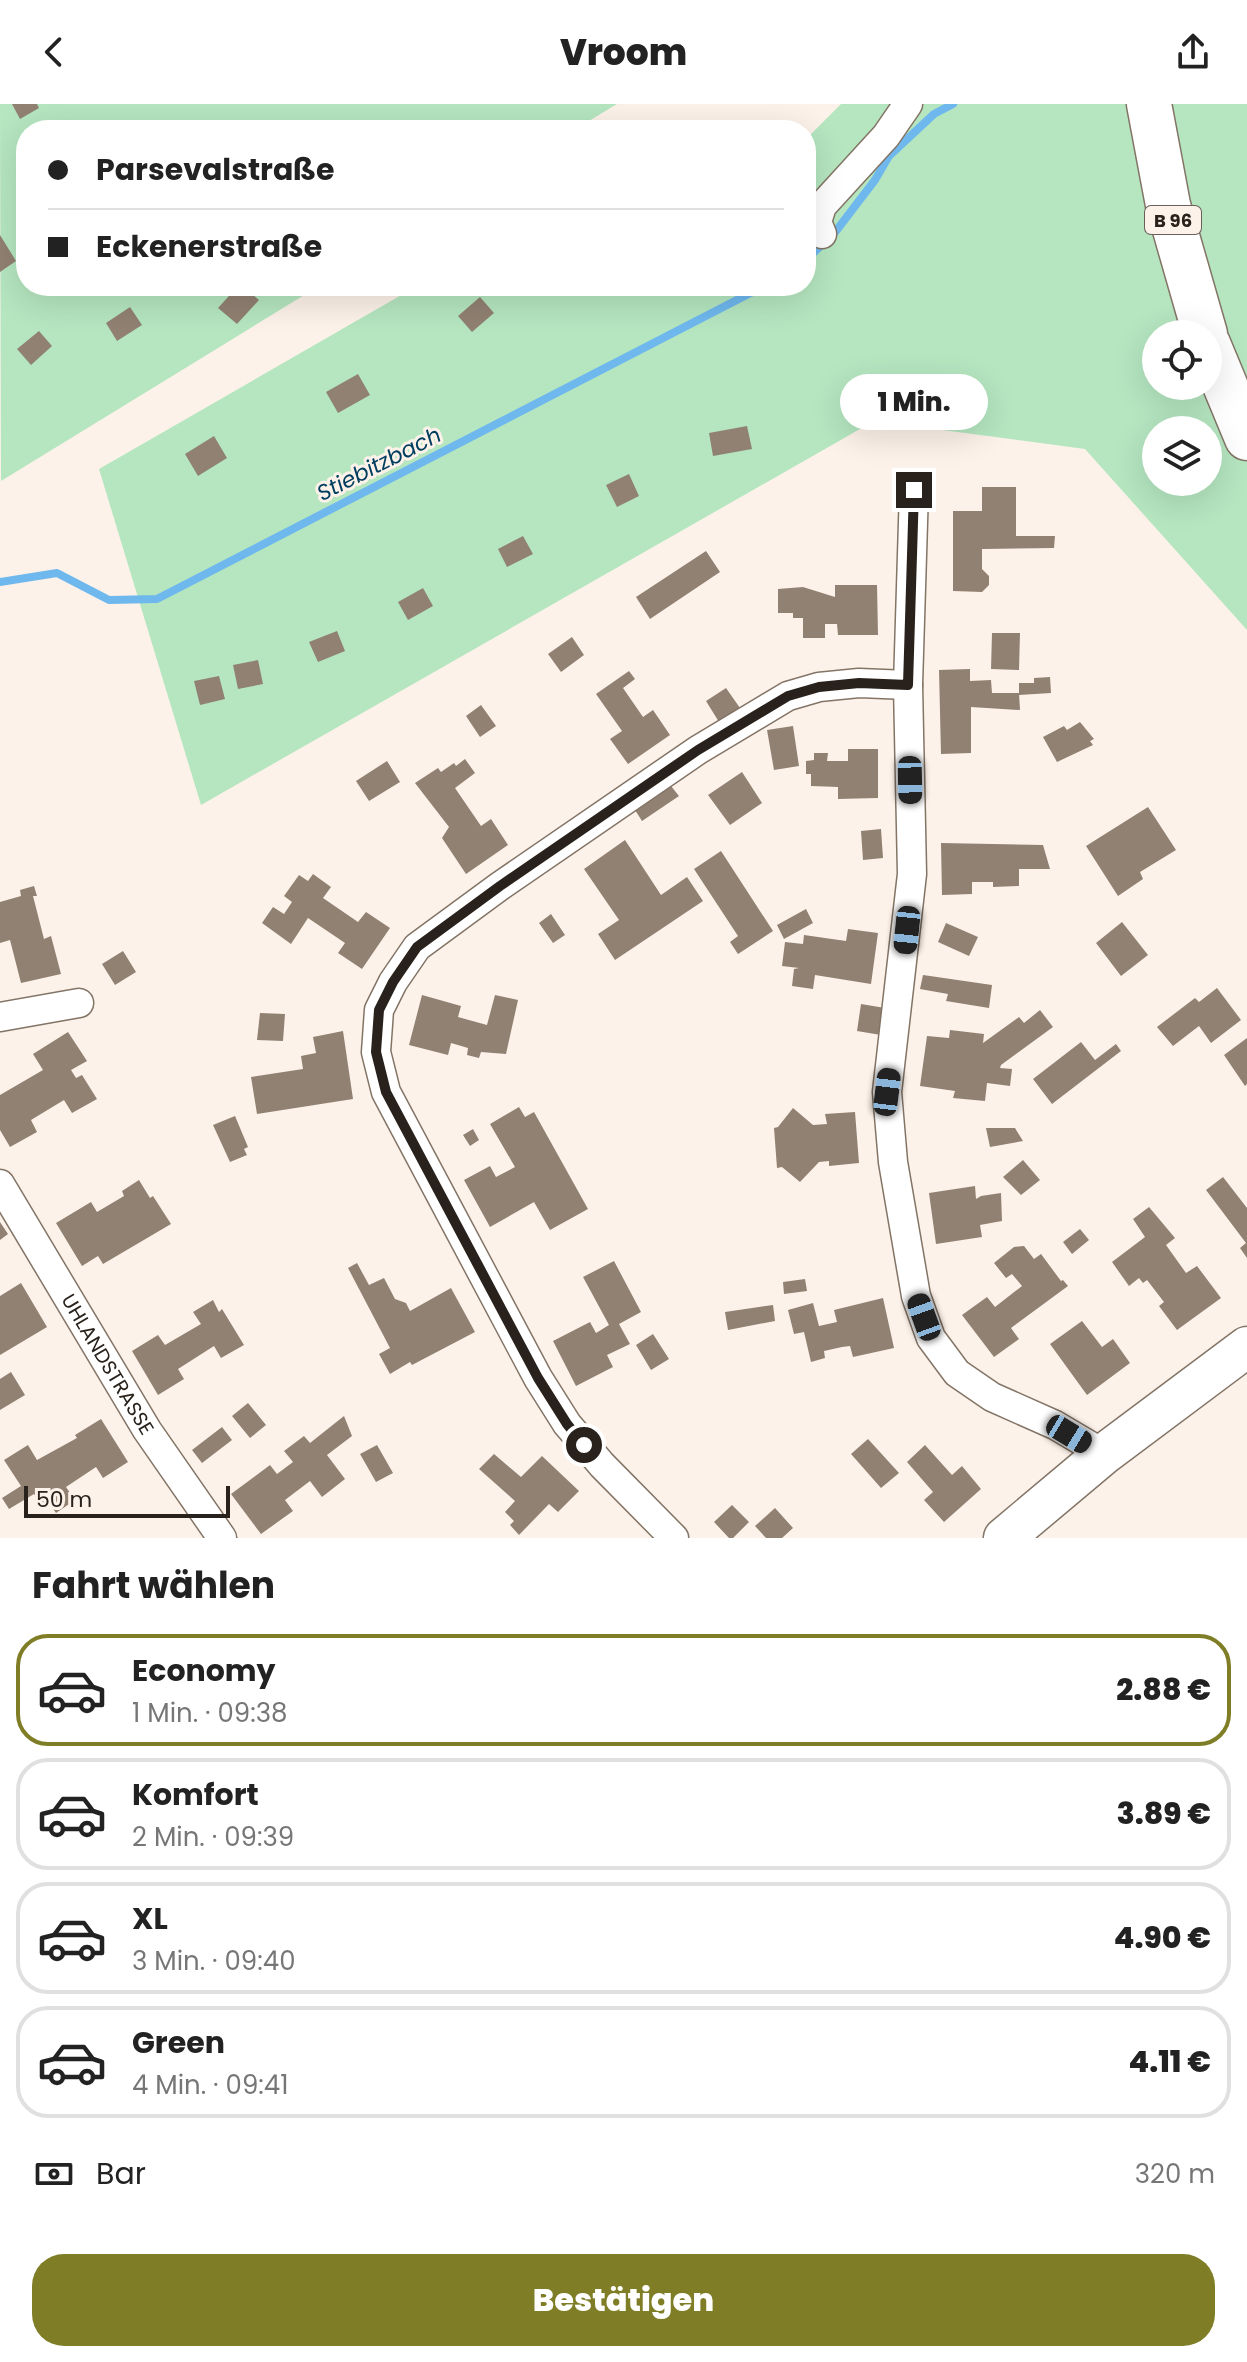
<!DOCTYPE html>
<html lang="de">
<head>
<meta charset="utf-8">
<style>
  body { margin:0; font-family:Poppins,sans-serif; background:#f2f2f2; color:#222; height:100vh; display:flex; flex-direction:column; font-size:30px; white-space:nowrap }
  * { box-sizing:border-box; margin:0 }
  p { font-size:26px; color:#767676 }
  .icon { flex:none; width:44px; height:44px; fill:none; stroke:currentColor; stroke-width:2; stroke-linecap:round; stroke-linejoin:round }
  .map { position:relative; height:1434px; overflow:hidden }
  .drawer { display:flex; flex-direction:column; background:#fff; flex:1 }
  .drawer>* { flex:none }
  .banner { position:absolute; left:16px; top:16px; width:800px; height:176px; border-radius:32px; box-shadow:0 8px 32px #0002; display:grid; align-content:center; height:176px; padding:0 32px; background:#fff }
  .controls { position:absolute; left:1142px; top:216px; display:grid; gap:16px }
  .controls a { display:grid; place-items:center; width:80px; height:80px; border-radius:50%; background:#fff; box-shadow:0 8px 32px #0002; font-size:40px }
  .scale { position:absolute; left:24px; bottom:20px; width:206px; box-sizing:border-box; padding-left:8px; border:4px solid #29221c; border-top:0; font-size:22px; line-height:28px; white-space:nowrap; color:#29221c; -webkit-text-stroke:6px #fdf2e9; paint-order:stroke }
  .end { position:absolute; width:36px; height:36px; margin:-18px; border:10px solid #29221c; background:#fff; box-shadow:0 0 0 4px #fff }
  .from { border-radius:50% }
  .bubble { position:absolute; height:56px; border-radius:28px; background:#fff; box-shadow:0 8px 32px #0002; font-size:26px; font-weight:800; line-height:56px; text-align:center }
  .car { position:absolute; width:24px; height:48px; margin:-24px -12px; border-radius:10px; box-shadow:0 0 6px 2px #0007; background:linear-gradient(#222 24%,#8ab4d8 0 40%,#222 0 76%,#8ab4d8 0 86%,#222 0) }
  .banner b { display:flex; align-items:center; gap:28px; height:76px; font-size:30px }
  .banner b+b { border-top:2px solid #e0e0e0 }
  .banner i { width:20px; height:20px; background:#222 }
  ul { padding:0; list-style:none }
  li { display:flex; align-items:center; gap:24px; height:112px; margin:0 16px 12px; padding:0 16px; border:4px solid #e0e0e0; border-radius:32px }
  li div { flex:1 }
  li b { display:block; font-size:30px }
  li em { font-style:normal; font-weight:800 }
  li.selected { border-color:#7f7e26 }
  li>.icon { width:72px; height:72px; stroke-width:1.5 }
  h2 { padding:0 32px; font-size:36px; line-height:96px }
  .pay { display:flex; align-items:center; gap:20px; height:88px; padding:0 32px; font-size:30px }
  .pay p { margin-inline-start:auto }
  .cta { display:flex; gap:16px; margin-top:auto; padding:16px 32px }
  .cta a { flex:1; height:92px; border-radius:32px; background:#7f7e26; color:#fff; font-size:32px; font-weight:800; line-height:92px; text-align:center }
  header { display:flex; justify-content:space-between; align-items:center; height:104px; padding:0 32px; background:#fff; font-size:36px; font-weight:800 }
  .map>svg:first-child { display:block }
</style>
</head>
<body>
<header><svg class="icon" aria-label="back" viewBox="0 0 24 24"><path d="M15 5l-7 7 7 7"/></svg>Vroom<svg class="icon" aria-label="share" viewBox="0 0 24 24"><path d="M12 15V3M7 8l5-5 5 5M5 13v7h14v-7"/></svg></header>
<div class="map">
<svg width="1247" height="1434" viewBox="0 0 1247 1434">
  <rect width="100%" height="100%" fill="#fdf2e9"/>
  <path fill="#b5e6c0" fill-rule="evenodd" d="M0,0H617L574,26H26V182H319L1,377Z
    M841,0H1247V526L1085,345L874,317L201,701L99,365L417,182H806V35ZM1156,230H1208V282H1156ZM1156,326H1208V378H1156Z"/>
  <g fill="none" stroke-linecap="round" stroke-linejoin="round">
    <path stroke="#6fb8ee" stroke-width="8" d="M806,156L836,127L875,76L889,52L934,10L953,0
      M0,478L57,469L109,496L157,495L764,182"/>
  </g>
  <path fill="#918173" d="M12,0H37L39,4L20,15Z
    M371,18L376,26H358Z
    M0,131L16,157L0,168Z
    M238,182H243L259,196L237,220L218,204Z
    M480,193L494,209L472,228L458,212Z
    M130,203L142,221L117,237L106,219Z
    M39,227L52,242L31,261L17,245Z
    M358,270L370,291L338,309L326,288Z
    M747,322L752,345L713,352L709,329Z
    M214,332L227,354L198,372L185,350Z
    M629,370L639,392L617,403L606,381Z
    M982,383H1016V432H1055L1054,444L982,445V465L989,472V481L982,488L953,487V407H982Z
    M523,432L533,450L507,463L498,445Z
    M706,447L720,468L650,515L636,493Z
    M835,481H877L878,531H838L837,520H825V534H803V514H793V509H778V485L803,483L835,493Z
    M423,484L433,502L408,516L398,498Z
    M337,527L345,547L318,558L309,538Z
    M992,529H1020L1019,566L991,565Z
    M572,533L584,551L561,568L548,550Z
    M258,556L263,580L238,585L233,561Z
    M970,565V577L991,576L992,589H1019L1020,606L971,603V649L941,650L939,566Z
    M629,567L635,575L623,584L643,613L653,606L670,631L628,660L610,635L622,627L596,590Z
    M219,572L225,595L200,601L194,577Z
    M1050,573L1051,589L1019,591V579H1034V574Z
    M726,584L740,604L719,618L706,597Z
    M481,601L496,622L480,633L466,612Z
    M1080,618L1094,635L1090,637L1093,641L1057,658L1043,633L1064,622L1067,626Z
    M793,622L799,662L774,666L767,626Z
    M848,645H878V694L838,695V683L811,682V670H806V657L814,656V649H828L827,657H848Z
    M465,655L475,669L455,684L481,722L491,715L508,741L466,770L442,734L449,723L415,679L438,664L441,668L454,659L456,662Z
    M387,657L400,678L369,697L356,677Z
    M742,668L762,699L730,721L708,691Z
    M671,682L679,692L642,717L635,706Z
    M1148,703L1176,746L1140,768L1143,775L1118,792L1086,742Z
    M881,725L883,754L863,756L861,727Z
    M625,736L661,791L687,773L703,797L615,856L598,830L619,816L584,765Z
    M941,739L1043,741L1050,765H1019V782L993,783V778H972V790L942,791Z
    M721,747L773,827L738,850L730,838L738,832L694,765Z
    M313,770L331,783L323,794L358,818L366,808L390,824L362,865L338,849L345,839L308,814L291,840L262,819L273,803L284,810L292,798L284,792L299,771L308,777Z
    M34,782L37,792H33L44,835L51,832L61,870L21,879L10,836L0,839V798L21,792L20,786Z
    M806,805L813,819L784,835L777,821Z
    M551,810L565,831L553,839L539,819Z
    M1122,818L1148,851L1121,872L1096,839Z
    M946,819L978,833L969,852L938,838Z
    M848,825L878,829L871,880L815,871L813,885L792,882L794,865L799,864L782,862L785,838L803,840L804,831L846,837Z
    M123,847L136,868L115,881L102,860Z
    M923,871L992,881L989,904L946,897L948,890L920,885Z
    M1217,884L1241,916L1211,939L1199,922L1173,942L1157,923L1195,894L1199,898Z
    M422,891L461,902L458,913L487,921L495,891L518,896L506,950L481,948L479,954L467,951L468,944L451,939L448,951L409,941Z
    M861,900L885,904L881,931L857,927Z
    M1040,906L1053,923L1001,961L1000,964L1012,965L1010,982L987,979L985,997L953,994L955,987L920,982L927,932L949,934L950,926L984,930L983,939L1019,913L1024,919Z
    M260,909L285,910L283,937L257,936Z
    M343,927L353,995L257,1010L251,973L303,965L301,952L316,949L313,933Z
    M68,928L87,957L71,966L76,974L82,971L97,995L72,1009L64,996L31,1016L37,1028L10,1043L0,1026V991L43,966L33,950Z
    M1247,934V980L1245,982L1224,951Z
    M1081,938L1095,956L1116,940L1121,947L1052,1000L1033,975Z
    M519,1003L525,1013L534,1008L588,1105L550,1126L534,1098L490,1123L464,1076L490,1062L496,1073L515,1063L490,1020Z
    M793,1004L813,1021L827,1020L825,1010L855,1008L859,1059L829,1062V1057L819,1058L800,1078L782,1063L777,1064L774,1024L778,1023Z
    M235,1012L248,1043L244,1045L247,1051L230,1058L213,1021Z
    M986,1024H1015L1023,1037L990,1043Z
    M473,1025L479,1036L470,1042L463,1031Z
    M1023,1056L1040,1076L1021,1091L1003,1073Z
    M1223,1073L1247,1104V1154L1240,1144L1246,1139L1206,1086Z
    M139,1076L150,1094L153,1092L171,1120L103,1160L98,1152L82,1162L56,1119L91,1098L97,1108L124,1092L122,1087Z
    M975,1082L976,1095L981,1092L1001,1089L1002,1117L980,1121L982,1133L936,1140L929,1089Z
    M1149,1103L1175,1134L1166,1141L1186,1169L1197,1162L1221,1194L1177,1226L1159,1202L1164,1198L1147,1176L1143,1179L1139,1174L1129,1182L1112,1158L1145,1133L1133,1115Z
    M0,1118L8,1130L0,1136Z
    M1080,1125L1089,1136L1072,1150L1063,1138Z
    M1024,1142L1034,1155L1041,1150L1061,1177L1063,1176L1068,1182L1011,1224L1019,1235L994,1253L962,1211L987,1193L995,1203L1022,1182L1012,1170L1006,1174L994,1159L1014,1143Z
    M614,1157L641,1208L619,1220L630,1240L607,1251L613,1263L576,1282L553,1237L590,1218L596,1229L609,1221L583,1173Z
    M357,1159L369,1181L384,1174L395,1195L406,1199L410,1207L451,1184L475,1228L412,1261L410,1258L390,1270L379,1250L390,1244L348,1164Z
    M805,1175L807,1187L784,1190L783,1178Z
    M21,1179L47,1223L0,1251V1192Z
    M883,1194L894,1244L853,1253L850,1242L842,1243L824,1247L825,1254L811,1258L804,1228L794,1230L788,1206L813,1199L819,1222L837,1218L834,1206Z
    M213,1196L219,1208L222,1205L244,1241L221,1254L214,1242L178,1265L184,1275L158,1291L132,1247L158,1231L165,1241L201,1220L193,1208Z
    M773,1201L775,1217L728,1226L725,1208Z
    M1082,1217L1102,1243L1113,1235L1130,1259L1087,1291L1050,1240Z
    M653,1230L669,1255L651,1266L636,1241Z
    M11,1268L25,1291L0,1306V1275Z
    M248,1299L266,1321L250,1334L232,1312Z
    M344,1312L352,1332L327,1351L345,1375L322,1393L310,1377L285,1396L293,1407L261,1430L231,1390L270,1361L277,1370L293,1358L284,1347L304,1332L310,1339Z
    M101,1315L128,1358L103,1374L96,1363L66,1383L75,1396L56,1409L47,1396L41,1400L34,1390L9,1405L2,1394L21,1382L4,1356L28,1341L37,1356L77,1334L75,1331Z
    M222,1323L232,1336L202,1359L192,1346Z
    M868,1335L899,1369L881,1384L851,1350Z
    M377,1341L393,1369L376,1378L360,1350Z
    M925,1341L952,1371L962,1362L981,1385L944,1418L924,1396L933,1388L907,1358Z
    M494,1350L521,1373L542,1352L579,1387L558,1408L549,1400L519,1431L510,1421L514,1417L505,1408L515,1397L479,1365Z
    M732,1401L749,1418L733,1434H729L714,1418Z
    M775,1404L793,1424L782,1434H766L755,1422Z"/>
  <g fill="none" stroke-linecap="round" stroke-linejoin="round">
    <defs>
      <g id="street">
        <path d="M822,130L817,118L822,102L886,32L908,0"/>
        <path d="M914,386L908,581L912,770L887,988L893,1058L916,1192L931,1234L957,1269L992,1293L1055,1321L1104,1350"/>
        <path d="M0,913L79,899"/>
        <path id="s1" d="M0,1080L147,1326L222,1434"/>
        <path d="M674,1434L602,1361L567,1320L538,1274L386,988L376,948L379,906L393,878L417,843L500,782L698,646L788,592L819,583L859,579L908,581"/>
      </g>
      <path id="secondary" d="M1004,1434L1104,1350L1247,1243"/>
      <path id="primary" d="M1149,0L1168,101L1205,230
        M1208,240L1247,334"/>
    </defs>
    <use href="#street" stroke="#837466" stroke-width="31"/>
    <use href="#secondary" stroke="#837466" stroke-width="43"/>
    <use href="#primary" stroke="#837466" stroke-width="47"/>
    <use href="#street" stroke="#fff" stroke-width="28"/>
    <use href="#secondary" stroke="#fff" stroke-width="40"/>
    <use href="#primary" stroke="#fff" stroke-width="44"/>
  </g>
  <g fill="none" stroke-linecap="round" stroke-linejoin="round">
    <path stroke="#29221c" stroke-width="10" d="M584,1341L567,1320L538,1274L386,988L376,948L379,906L393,878L417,843L500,782L698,646L788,592L819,583L859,579L908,581L914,386"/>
  </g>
  <g text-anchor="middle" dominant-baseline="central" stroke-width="6" stroke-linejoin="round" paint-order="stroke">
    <rect fill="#fdf2e9" stroke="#69605a" stroke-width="2" x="1145" y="102" width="56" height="28" rx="6"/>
    <g font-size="18" font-weight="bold" fill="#29221c">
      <text x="1173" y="116">B 96</text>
    </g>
    <g font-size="20" fill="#29221c" stroke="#fdf2e9">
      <text stroke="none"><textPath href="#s1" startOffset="210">UHLANDSTRASSE</textPath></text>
    </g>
    <g font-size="22" font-style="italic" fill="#003e60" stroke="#fdf2e9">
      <text transform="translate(379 360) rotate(-27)">Stiebitzbach</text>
    </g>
  </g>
</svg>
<div class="controls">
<a><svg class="icon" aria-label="locate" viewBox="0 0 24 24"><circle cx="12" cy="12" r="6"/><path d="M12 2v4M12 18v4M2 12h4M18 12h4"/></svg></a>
<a><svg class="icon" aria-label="layers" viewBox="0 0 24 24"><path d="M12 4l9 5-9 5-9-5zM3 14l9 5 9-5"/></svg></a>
</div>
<div class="scale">50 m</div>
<i class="end from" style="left:584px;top:1341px"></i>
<i class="end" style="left:914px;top:386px"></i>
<div class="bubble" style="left:840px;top:270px;width:148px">1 Min.</div>
<i class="car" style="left:910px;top:676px;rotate:179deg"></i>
<i class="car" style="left:907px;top:826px;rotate:186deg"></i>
<i class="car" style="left:887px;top:988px;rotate:7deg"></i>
<i class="car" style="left:924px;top:1213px;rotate:340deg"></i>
<i class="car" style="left:1069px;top:1330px;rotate:121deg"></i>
<div class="banner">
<b><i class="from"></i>Parsevalstraße</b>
<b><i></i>Eckenerstraße</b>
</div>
</div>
<section class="drawer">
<h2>Fahrt wählen</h2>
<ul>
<li class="selected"><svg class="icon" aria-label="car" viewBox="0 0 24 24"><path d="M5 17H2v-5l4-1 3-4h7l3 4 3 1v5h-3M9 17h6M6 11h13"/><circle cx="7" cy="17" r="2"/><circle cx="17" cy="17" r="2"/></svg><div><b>Economy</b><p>1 Min. · 09:38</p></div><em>2.88 €</em></li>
<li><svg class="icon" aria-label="car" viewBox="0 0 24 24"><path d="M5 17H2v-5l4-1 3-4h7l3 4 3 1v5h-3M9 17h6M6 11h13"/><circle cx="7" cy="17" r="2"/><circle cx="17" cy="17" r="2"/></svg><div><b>Komfort</b><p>2 Min. · 09:39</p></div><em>3.89 €</em></li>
<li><svg class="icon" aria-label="car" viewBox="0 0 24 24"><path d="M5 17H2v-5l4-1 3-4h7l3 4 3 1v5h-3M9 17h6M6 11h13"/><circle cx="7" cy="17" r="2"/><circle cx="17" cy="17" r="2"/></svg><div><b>XL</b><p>3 Min. · 09:40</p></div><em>4.90 €</em></li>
<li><svg class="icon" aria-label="car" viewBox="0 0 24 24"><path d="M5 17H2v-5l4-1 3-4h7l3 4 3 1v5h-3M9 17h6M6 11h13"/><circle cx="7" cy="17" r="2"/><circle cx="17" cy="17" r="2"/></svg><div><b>Green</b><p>4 Min. · 09:41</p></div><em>4.11 €</em></li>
</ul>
<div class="pay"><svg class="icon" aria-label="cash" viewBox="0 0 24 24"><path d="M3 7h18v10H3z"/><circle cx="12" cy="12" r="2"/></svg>Bar<p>320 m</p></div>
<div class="cta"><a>Bestätigen</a></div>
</section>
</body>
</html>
